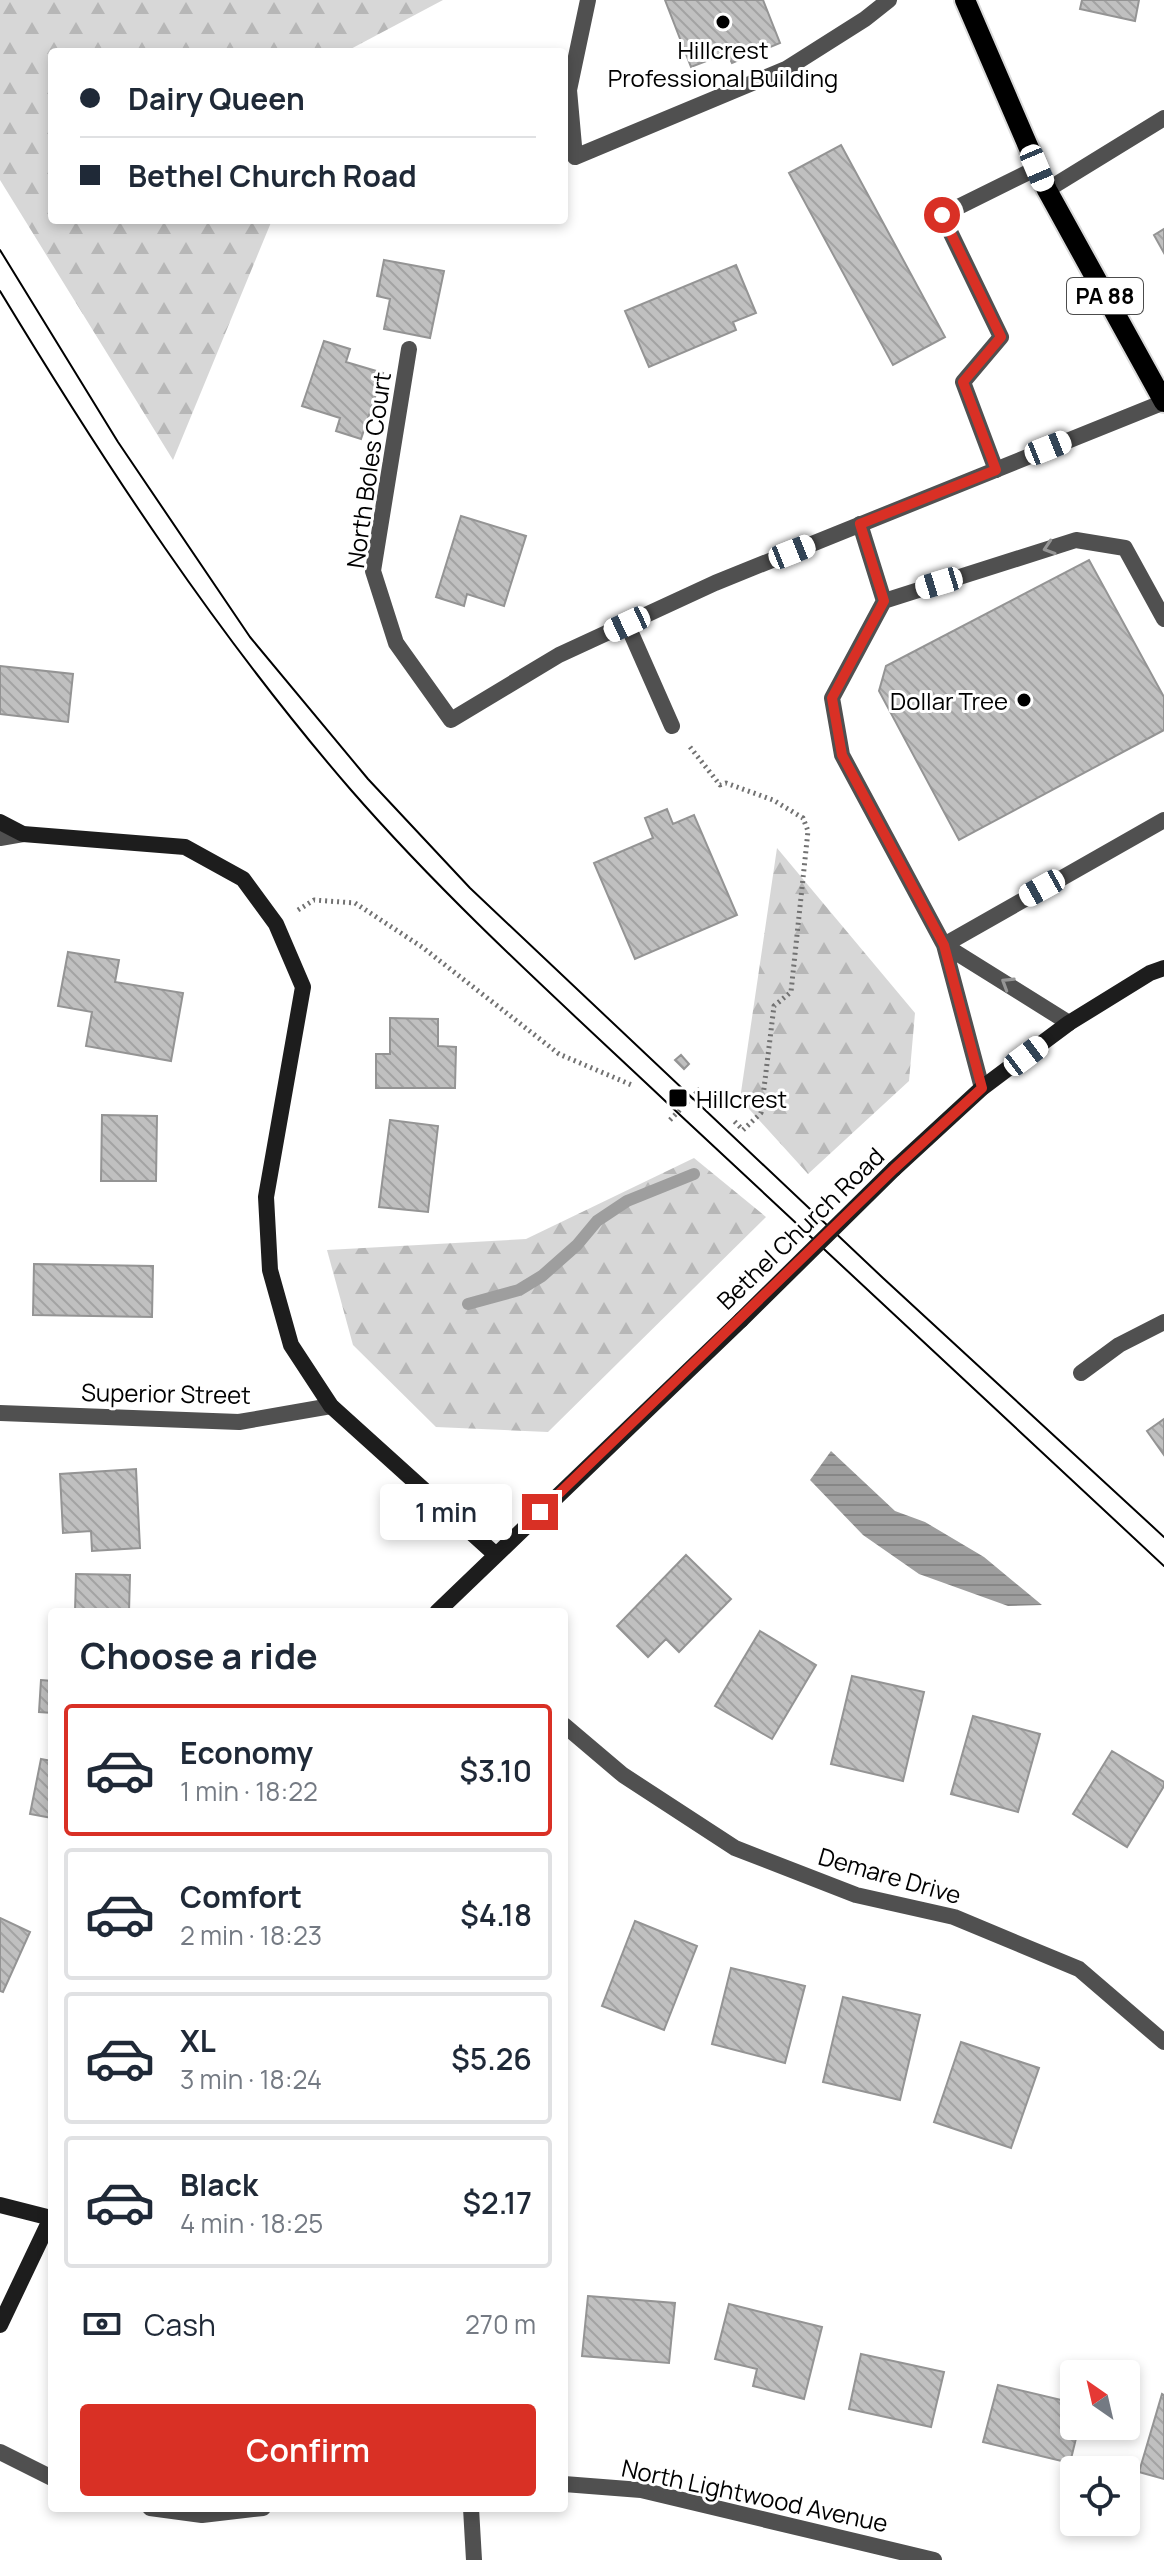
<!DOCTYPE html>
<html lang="en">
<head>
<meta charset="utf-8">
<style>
  body { margin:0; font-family:Manrope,sans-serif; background:#f6f6f7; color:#1f2937; height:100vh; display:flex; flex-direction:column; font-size:30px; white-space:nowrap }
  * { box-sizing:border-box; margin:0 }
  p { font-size:26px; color:#747a83 }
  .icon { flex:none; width:44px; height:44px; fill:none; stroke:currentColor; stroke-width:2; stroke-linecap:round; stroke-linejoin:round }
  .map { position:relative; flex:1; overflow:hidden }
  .drawer { position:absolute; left:48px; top:1608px; width:520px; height:904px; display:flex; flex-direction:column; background:#fff; border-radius:8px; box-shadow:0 4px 12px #0003 }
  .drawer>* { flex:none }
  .hud { position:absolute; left:48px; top:48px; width:520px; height:176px; border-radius:8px; box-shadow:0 4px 12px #0003; display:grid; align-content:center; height:176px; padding:0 32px; background:#fff }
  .needle { width:52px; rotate:326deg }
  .tools { position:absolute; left:1060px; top:2360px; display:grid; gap:16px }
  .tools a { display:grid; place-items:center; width:80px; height:80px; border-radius:8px; background:#fff; box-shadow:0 4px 12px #0003; font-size:40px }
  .end { position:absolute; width:36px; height:36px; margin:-18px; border:10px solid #d93025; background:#fff; box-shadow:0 0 0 4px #fff }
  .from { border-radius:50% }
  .bubble { position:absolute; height:56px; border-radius:8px; background:#fff; box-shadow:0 4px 12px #0003; font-size:26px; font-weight:600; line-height:56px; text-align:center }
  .car { position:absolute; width:24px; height:48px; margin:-24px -12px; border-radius:10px; box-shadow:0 0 6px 2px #0007; background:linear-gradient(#fff 24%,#345 0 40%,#fff 0 76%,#345 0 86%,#fff 0) }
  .hud b { display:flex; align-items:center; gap:28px; height:76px; font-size:30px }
  .hud b+b { border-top:2px solid #e0e1e3 }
  .hud i { width:20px; height:20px; background:#1f2937 }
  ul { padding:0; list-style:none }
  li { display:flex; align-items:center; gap:24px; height:132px; margin:0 16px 12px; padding:0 16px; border:4px solid #e0e1e3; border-radius:8px }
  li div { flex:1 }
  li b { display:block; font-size:30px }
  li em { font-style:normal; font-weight:600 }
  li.current { border-color:#d93025 }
  li>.icon { width:72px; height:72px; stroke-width:1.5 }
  h2 { padding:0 32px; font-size:36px; line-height:96px }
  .pay { display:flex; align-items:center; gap:20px; height:88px; padding:0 32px; font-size:30px }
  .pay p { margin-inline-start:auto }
  .cta { display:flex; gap:16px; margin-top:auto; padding:16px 32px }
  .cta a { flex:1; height:92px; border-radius:8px; background:#d93025; color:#fff; font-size:32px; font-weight:600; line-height:92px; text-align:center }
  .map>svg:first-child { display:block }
</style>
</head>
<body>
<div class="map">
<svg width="1164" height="2560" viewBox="0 0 1164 2560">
  <defs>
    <pattern id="forest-firs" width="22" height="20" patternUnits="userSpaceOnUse" patternTransform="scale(2)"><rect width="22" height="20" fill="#d7d7d7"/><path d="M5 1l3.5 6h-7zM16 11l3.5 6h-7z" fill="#b7b7b7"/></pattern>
    <pattern id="water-rules" width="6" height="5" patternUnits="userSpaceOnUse" patternTransform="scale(2)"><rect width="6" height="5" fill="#9e9e9e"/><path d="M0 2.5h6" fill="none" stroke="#868686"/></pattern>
    <pattern id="building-back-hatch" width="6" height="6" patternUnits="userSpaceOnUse" patternTransform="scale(2)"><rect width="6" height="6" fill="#c0c0c0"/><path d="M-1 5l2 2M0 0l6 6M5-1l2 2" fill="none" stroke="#a3a3a3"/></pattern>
  </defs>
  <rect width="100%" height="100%" fill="#fff"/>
  <path fill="url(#forest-firs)" d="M0,0H443L345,52H52V220H272L173,460L0,180Z
    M777,848L915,1013L909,1081L808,1174L740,1099Z
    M694,1158L766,1217L548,1432L436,1427L353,1345L327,1250L526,1239Z"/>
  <path fill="url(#water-rules)" d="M831,1451L895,1511L925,1522L984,1557L1042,1605L1008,1606L919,1574L863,1535L810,1480Z"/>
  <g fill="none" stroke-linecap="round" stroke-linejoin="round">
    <path stroke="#9e9e9e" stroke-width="12" d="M468,1304L519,1290L542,1276L577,1245L597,1221L627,1201L694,1174"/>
  </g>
  <path fill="url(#building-back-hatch)" stroke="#949494" stroke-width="2" d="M665,0H763L780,43L732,63L727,53L691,67Z
    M1082,0H1139L1135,21L1080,9Z
    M841,145L945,337L893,365L789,173Z
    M1164,229V253L1154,235Z
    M384,260L444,271L430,338L384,329L390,299L377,296Z
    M736,265L756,313L733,322L736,330L649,367L625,311Z
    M324,341L350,349L346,362L383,373L361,439L336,431L340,418L302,406Z
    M461,516L526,536L504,606L467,594L464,606L436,597Z
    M1089,560L1164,697V730L959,840L879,691L886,666Z
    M0,666L73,674L68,722L0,714Z
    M667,809L673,824L694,815L737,915L635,959L594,863L653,838L645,818Z
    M68,952L119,960L115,982L183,993L171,1061L86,1046L92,1012L58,1006Z
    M390,1018L438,1019V1046L456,1047L455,1088H376V1054H390Z
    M681,1055L689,1064L684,1069L675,1060Z
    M102,1115L157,1116L156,1181H101Z
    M390,1120L438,1126L428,1212L379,1207Z
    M34,1264L153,1266L152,1317L33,1315Z
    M1164,1419V1455L1147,1431Z
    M136,1469L140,1548L92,1551L91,1531L63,1533L60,1474Z
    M686,1555L731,1599L679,1652L666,1639L648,1657L617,1626Z
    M76,1574L130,1575L129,1612H75Z
    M760,1631L816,1665L772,1739L715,1706Z
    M852,1676L924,1692L903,1781L831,1764Z
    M41,1680L52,1681V1713L39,1712Z
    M973,1716L1040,1734L1018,1812L951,1794Z
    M1112,1751L1164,1782V1786L1127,1847L1073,1814Z
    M41,1759L52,1761V1818L30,1814Z
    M0,1918L30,1932L3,1992L0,1991Z
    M635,1921L697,1946L664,2030L602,2006Z
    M731,1968L805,1986L785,2063L712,2044Z
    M843,1997L920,2015L900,2100L823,2082Z
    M961,2042L1039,2068L1011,2148L934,2122Z
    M588,2296L675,2303L669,2363L582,2356Z
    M729,2304L822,2327L804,2399L753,2386L757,2369L715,2359Z
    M861,2354L944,2372L931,2427L849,2409Z
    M998,2385L1074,2403V2426H1079L1070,2463L983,2442Z
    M1162,2394L1164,2395V2479L1139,2472Z"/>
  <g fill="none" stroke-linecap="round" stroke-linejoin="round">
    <defs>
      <path id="primary" d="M965,0L1047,190L1164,402"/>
    </defs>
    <use href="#primary" stroke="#dbdbdb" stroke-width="24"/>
    <path stroke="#727272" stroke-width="5" stroke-dasharray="2 4" stroke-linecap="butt" d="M690,747L720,785L726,783L773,800L803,818L808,831L791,992L774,1006L761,1113L743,1130L732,1119
      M298,910L314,900L355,903L422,947L559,1054L634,1086
      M670,1120L700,1089"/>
    <path stroke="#505050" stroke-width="16" d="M588,0L569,90L575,157L786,69L865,19L889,0
      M996,470L963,382L1001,337L942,215L1037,168
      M860,524L884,601
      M627,624L672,726
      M944,945L1164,820
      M944,945L1069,1023
      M982,1088L944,945L842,755L832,698L884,601L1076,540L1125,548L1164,619"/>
    <path stroke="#505050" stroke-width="16" d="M1047,190L1164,118
      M409,349L373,571L396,643L451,720L559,655L715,583L1164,402
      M0,838L23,834
      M1081,1373L1119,1345L1164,1322
      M0,1413L239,1422L331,1406
      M564,1725L623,1775L735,1848L856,1895L954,1917L1079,1969L1164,2042
      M0,2452L52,2478
      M564,2484L641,2490L934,2560
      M150,2508L202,2515L263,2508
      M471,2508L474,2560"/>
    <path stroke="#1d1d1d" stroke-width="16" d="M0,822L23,834L185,847L243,879L276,924L303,987L266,1197L270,1270L291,1345L331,1406L496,1555
      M894,1169L982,1088L1069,1023L1150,973L1164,968
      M437,1612L741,1320
      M0,2205L51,2218
      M0,2325L52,2216"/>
    <use href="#primary" stroke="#000" stroke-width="20"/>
    <path stroke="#000" stroke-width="2" d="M0,250L118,442L250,637L368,779L470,888L883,1278L1164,1537
      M0,291C106,466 217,635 351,790C452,906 568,1009 679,1114C840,1266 1003,1414 1164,1566"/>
    <path stroke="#1d1d1d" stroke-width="16" d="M741,1320L894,1169"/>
  </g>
  <defs><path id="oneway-chevron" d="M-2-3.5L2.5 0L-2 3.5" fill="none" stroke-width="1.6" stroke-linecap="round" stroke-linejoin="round" transform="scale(2)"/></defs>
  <g stroke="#969696">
    <use href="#oneway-chevron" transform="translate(1049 548) rotate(162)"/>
    <use href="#oneway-chevron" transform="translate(1007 983) rotate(-148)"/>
  </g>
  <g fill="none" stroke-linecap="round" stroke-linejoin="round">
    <path stroke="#d93025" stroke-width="10" d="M540,1512L894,1169L982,1088L944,945L842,755L832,698L884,601L860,524L996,470L963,382L1001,337L942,215"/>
  </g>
  <g fill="#000" stroke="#fff" stroke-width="3">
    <circle cx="723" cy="22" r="8"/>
    <circle cx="1024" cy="700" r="8"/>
    <rect x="668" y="1088" width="20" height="20" rx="4"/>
  </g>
  <g text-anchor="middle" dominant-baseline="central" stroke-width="6" stroke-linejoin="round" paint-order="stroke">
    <rect fill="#fff" stroke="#4c4c4c" stroke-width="2" x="1067" y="278" width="76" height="36" rx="6"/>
    <g font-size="22" font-weight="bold" fill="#000">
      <text x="1105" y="296">PA 88</text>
    </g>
    <g font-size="24" fill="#000" stroke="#fff">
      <text x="723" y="49">Hillcrest<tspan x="723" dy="28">Professional Building</tspan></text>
      <text x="1008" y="700" text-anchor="end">Dollar Tree</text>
      <text x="696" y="1098" text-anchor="start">Hillcrest</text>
    </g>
    <g font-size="24" fill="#000" stroke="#fff">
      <text transform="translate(368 470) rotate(-82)">North Boles Court</text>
      <text transform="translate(800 1228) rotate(-44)">Bethel Church Road</text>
      <text transform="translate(166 1393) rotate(1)">Superior Street</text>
      <text transform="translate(890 1875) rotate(16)">Demare Drive</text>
      <text transform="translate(755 2495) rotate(12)">North Lightwood Avenue</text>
    </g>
  </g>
</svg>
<div class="tools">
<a><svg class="needle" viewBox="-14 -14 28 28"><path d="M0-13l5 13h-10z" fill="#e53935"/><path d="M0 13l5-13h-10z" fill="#747a83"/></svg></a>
<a><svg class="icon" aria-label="locate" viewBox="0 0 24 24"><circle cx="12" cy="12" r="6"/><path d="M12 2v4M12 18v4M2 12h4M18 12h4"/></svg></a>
</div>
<i class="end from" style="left:942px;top:215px"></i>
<i class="end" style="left:540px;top:1512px"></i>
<div class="bubble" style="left:380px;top:1484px;width:132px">1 min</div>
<i class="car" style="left:1037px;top:168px;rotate:157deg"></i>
<i class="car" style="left:1048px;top:448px;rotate:68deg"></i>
<i class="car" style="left:792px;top:552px;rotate:68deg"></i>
<i class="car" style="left:939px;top:583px;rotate:253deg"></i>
<i class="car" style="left:627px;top:624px;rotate:245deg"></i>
<i class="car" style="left:1042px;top:888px;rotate:241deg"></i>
<i class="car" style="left:1026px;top:1056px;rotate:53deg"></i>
<div class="hud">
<b><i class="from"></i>Dairy Queen</b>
<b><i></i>Bethel Church Road</b>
</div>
<section class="drawer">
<h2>Choose a ride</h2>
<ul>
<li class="current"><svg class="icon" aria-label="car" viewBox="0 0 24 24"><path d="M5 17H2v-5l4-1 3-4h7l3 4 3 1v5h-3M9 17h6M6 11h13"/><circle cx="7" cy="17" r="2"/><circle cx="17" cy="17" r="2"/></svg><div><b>Economy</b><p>1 min · 18:22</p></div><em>$3.10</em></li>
<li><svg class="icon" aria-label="car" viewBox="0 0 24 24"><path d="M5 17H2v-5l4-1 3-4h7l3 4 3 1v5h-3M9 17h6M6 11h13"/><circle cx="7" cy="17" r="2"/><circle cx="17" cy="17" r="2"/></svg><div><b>Comfort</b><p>2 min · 18:23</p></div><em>$4.18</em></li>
<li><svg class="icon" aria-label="car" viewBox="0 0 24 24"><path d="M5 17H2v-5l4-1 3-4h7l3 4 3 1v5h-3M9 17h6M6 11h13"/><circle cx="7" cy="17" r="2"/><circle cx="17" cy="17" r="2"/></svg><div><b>XL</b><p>3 min · 18:24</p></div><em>$5.26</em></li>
<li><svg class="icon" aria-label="car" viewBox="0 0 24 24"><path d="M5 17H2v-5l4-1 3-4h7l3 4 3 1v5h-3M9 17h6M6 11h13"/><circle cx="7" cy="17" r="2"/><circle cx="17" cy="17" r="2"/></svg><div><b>Black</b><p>4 min · 18:25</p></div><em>$2.17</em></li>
</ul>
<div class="pay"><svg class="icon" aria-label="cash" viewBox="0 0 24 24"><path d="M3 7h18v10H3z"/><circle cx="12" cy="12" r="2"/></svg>Cash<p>270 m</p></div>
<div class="cta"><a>Confirm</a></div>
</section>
</div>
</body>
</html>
